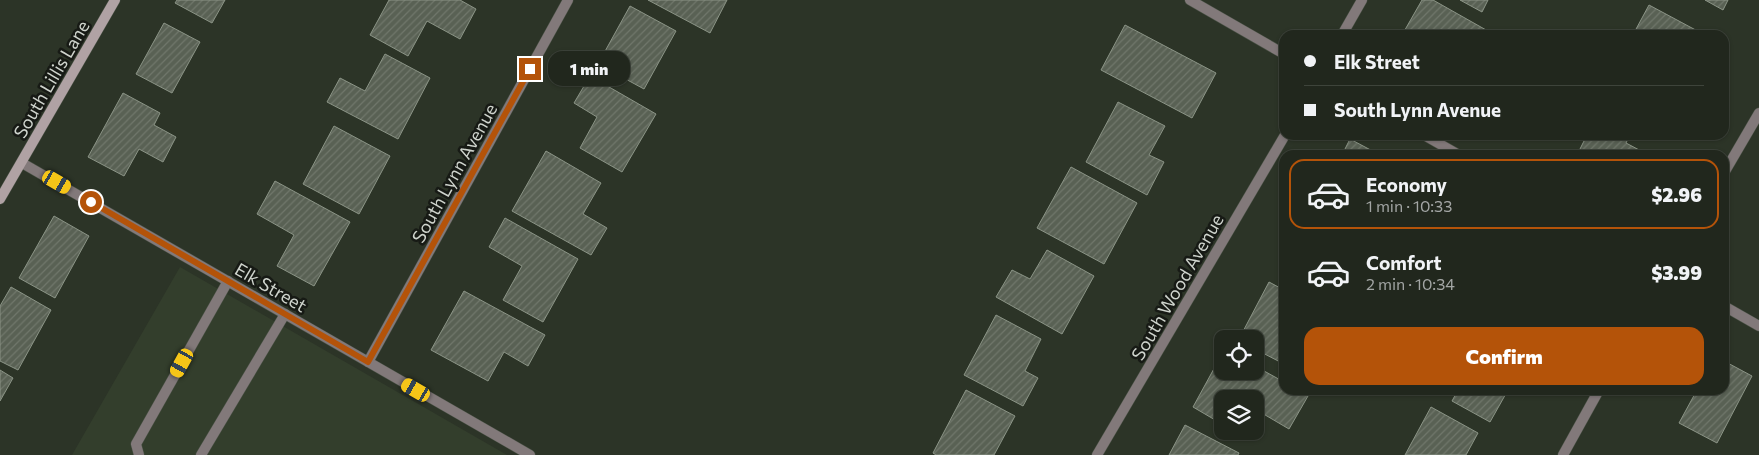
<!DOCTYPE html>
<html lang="en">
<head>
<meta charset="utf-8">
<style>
  body { margin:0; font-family:Commissioner,sans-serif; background:#292f26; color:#f1f3f6; height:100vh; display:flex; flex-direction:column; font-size:19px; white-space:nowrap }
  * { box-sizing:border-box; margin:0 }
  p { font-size:16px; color:#a2a5a4 }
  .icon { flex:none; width:28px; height:28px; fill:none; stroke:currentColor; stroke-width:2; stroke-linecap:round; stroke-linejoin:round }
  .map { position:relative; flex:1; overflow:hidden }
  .panel { position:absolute; left:1279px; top:150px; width:450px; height:245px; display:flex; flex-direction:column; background:#21271d; border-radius:15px; box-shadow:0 1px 4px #0004,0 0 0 1px #3e443b }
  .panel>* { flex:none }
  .top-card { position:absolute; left:1279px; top:30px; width:450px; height:110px; border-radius:15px; box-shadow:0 1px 4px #0004,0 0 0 1px #3e443b; display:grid; align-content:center; height:110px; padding:0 25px; background:#21271d }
  .fabs { position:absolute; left:1214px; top:330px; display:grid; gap:10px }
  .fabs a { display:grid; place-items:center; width:50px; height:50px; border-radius:10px; background:#21271d; box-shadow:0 1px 4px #0004,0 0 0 1px #3e443b; font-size:25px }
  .end { position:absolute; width:22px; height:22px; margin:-11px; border:6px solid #b45309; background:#fff; box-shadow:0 0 0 2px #fff }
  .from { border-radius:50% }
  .bubble { position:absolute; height:35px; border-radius:15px; background:#21271d; box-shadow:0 1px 4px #0004,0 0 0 1px #3e443b; font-size:16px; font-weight:800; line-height:35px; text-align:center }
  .car { position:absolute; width:15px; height:30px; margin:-15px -8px; border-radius:6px; box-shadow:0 0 4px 1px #0007; background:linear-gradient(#f5c518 24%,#345 0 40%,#f5c518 0 76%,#345 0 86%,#f5c518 0) }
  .top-card b { display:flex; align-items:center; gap:18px; height:48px; font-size:19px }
  .top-card b+b { border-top:1px solid #3e443b }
  .top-card i { width:12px; height:12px; background:#f1f3f6 }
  ul { padding:9px 0 0; list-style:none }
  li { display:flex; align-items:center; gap:15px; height:70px; margin:0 10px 8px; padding:0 15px; border:2px solid transparent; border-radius:15px }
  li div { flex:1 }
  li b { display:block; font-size:19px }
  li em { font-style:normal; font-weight:800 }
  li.on { border-color:#b45309 }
  li>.icon { width:45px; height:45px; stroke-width:1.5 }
  .action { display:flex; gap:10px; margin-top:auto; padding:10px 25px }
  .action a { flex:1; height:58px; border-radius:15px; background:#b45309; color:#fff; font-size:20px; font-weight:800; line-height:58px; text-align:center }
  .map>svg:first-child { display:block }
</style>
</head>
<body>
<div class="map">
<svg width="1759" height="455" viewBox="0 0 1759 455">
  <defs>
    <pattern id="building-hatch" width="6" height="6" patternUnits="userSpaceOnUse" patternTransform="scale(1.25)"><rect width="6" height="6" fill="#596154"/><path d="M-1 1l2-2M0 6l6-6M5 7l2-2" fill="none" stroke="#70776b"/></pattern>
  </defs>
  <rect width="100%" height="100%" fill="#2c3427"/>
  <path fill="#333e2c" d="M180,267L507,455H72Z"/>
  <path fill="url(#building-hatch)" stroke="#8b9486" d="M177,0H225L212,23L175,3Z
    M389,0H460L476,9L460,39L427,21L408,56L370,35Z
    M648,0H727L710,33Z
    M1422,0H1433L1495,35H1402Z
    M1460,0H1488L1482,12Z
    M1705,0H1728L1723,10Z
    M1649,5L1705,35H1642L1635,31Z
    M630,6L676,31L644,89L598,64Z
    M164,23L200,42L172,93L136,74Z
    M1125,25L1216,73L1192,118L1101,70Z
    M385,54L430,78L398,139L327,102L340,78L365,91Z
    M590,76L656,114L622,172L580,148L597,117L574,103Z
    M123,93L160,113L154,125L176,137L163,162L139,149L124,176L88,157Z
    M1118,102L1165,126L1149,155L1164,162L1147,195L1086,162Z
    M334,126L390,156L359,214L303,184Z
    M1587,135H1630L1626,143L1643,152L1641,155H1577Z
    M1350,139L1380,155H1342Z
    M546,151L601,183L583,214L607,228L591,255L512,211Z
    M1071,167L1137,203L1104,264L1037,228Z
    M275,181L350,222L314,286L277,266L294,235L257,214Z
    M54,216L89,236L55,298L19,278Z
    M505,218L578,259L543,322L503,300L522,266L489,247Z
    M1047,250L1094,276L1062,334L996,297L1012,270L1030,279Z
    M1269,282L1284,290V364L1255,349V339H1239Z
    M11,287L51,310L18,370L0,361V306Z
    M464,291L545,335L528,366L504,352L488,381L431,350Z
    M996,315L1041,339L1025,371L1038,378L1023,406L964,375Z
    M1222,354V371H1255V366L1284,382V390H1298L1308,396L1289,429L1255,409V399H1222V424L1193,407Z
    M1724,361L1752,376L1717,443L1679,423L1697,390H1724Z
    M0,370L13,378L0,401Z
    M966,390L1015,416L994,455H936L933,453Z
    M1458,390H1508L1490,422L1452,401Z
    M1431,407L1478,433L1466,455H1405Z
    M1185,425L1239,453L1238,455H1169Z"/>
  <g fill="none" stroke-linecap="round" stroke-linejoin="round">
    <defs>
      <path id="lane" d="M139,455L136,444L228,281
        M201,455L285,314"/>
      <path id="street" d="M1190,0L1284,54
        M1342,35L1362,0
        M1424,135L1459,155
        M22,163L530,455
        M1724,173L1759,113
        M1724,306L1759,326
        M368,362L568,0
        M1097,455L1285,135
        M1563,455L1599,390"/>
      <path id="secondary" d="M0,199L115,0"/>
    </defs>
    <use href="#lane" stroke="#495145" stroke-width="11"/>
    <use href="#street" stroke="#495145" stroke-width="11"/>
    <use href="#secondary" stroke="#495145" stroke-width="11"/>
    <use href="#lane" stroke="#82797a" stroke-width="10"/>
    <use href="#street" stroke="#82797a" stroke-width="10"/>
    <use href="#secondary" stroke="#b0a2a4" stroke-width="10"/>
  </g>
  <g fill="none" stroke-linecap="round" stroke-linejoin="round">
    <path stroke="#b45309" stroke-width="6" d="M91,202L368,362L530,69"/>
  </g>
  <g text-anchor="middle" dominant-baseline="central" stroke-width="5" stroke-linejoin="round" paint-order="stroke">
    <g font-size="18" fill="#cfd4cd" stroke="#171a15">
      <text transform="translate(51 79) rotate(-60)">South Lillis Lane</text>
      <text transform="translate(454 173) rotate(-61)">South Lynn Avenue</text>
      <text transform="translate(271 287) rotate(30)">Elk Street</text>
      <text transform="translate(1177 287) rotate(-60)">South Wood Avenue</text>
    </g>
  </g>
</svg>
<div class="fabs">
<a><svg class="icon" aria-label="locate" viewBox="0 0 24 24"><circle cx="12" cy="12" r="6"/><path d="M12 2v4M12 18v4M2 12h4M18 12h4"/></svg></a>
<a><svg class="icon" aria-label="layers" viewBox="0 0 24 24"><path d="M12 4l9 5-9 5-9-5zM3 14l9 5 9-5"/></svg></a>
</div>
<i class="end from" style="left:91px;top:202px"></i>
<i class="end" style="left:530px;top:69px"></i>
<div class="bubble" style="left:548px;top:51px;width:82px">1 min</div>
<i class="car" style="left:57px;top:182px;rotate:120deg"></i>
<i class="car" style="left:182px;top:363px;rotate:209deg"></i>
<i class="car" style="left:416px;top:390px;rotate:300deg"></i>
<div class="top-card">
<b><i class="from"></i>Elk Street</b>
<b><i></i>South Lynn Avenue</b>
</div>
<section class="panel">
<ul>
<li class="on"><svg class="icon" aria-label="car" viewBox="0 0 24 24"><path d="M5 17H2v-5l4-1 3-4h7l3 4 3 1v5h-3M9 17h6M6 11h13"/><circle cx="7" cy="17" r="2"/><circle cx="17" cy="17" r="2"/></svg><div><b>Economy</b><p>1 min · 10:33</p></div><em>$2.96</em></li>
<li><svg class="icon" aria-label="car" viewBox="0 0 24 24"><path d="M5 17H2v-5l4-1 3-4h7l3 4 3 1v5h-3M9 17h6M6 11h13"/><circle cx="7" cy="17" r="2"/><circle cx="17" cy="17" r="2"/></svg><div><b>Comfort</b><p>2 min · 10:34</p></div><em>$3.99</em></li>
</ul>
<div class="action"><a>Confirm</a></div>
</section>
</div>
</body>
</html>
